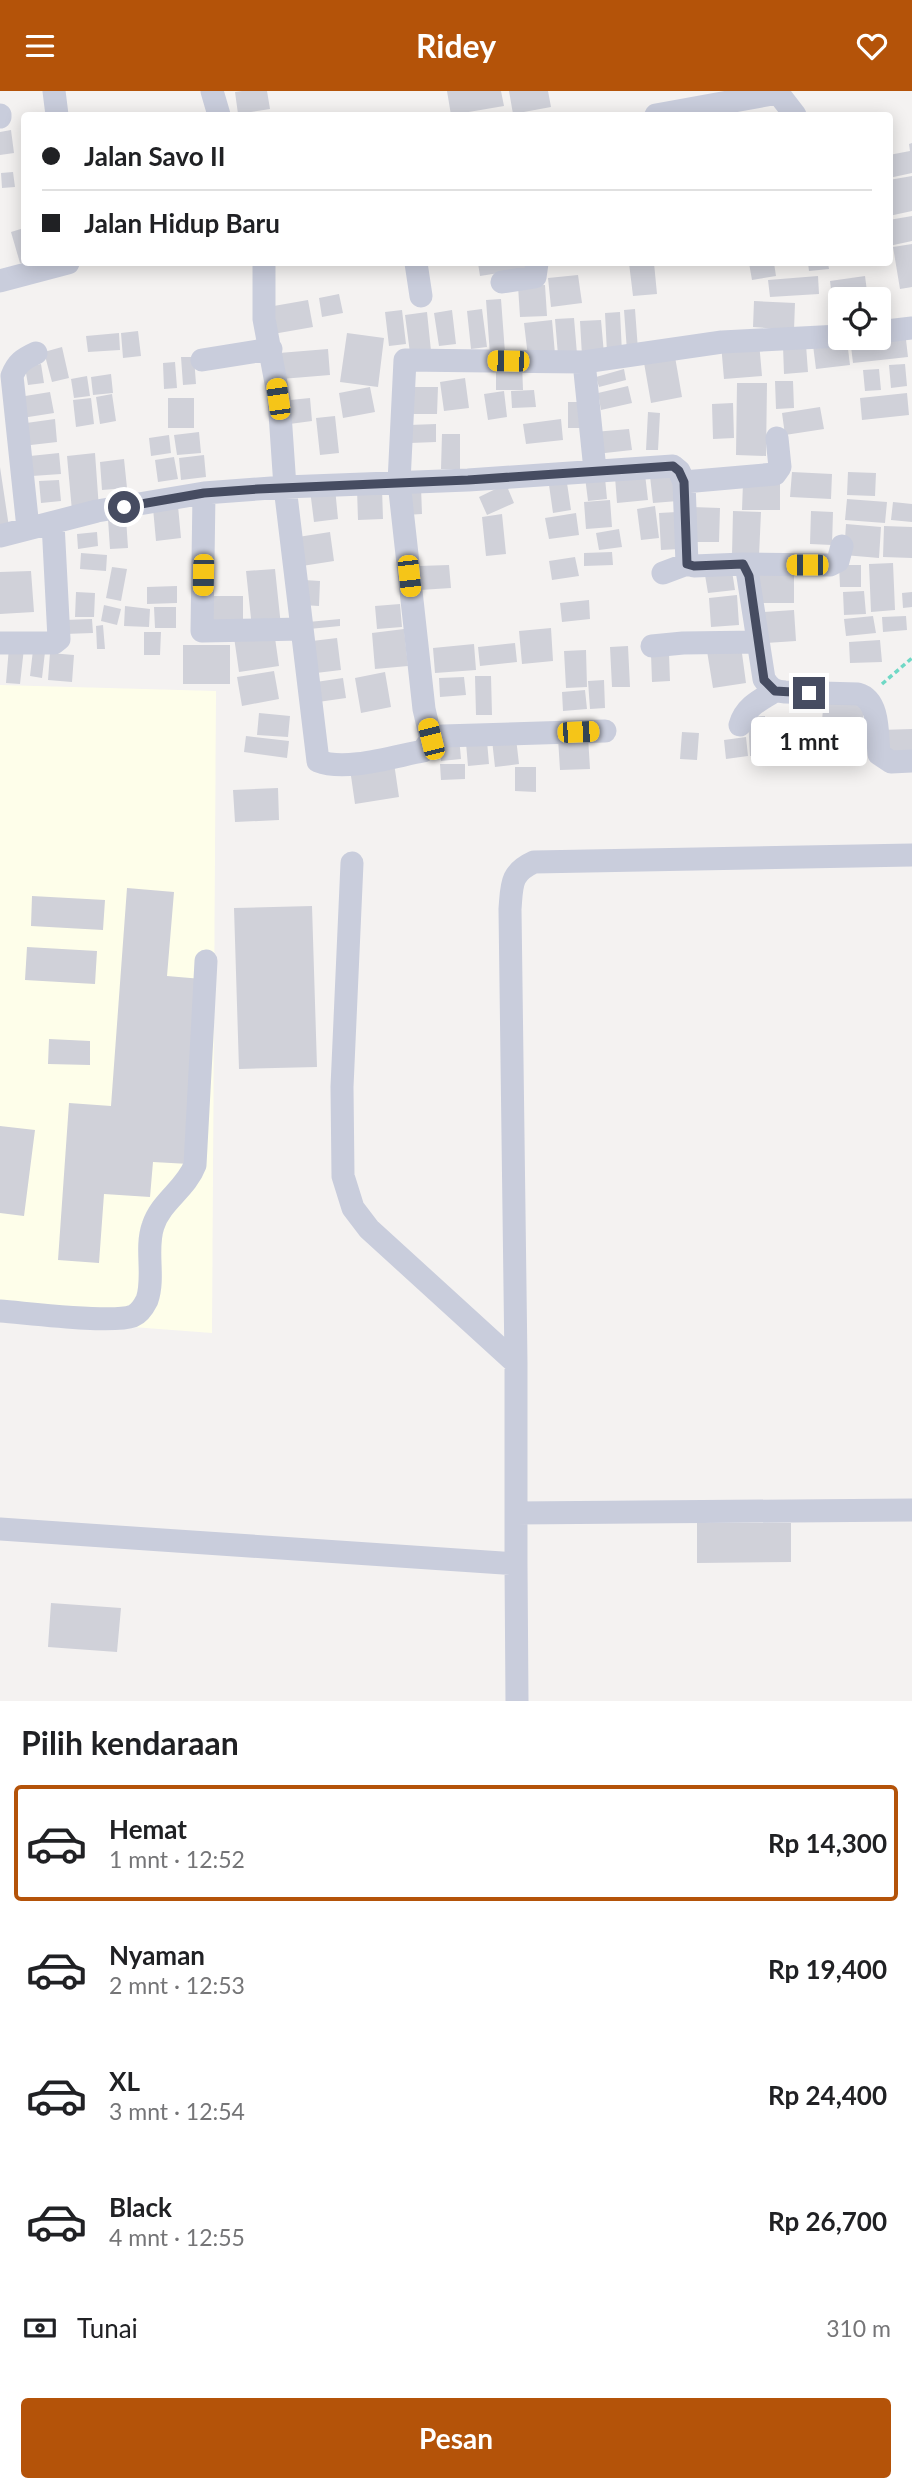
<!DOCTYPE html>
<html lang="id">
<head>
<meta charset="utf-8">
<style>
  body { margin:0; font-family:Lato,sans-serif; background:#f2f2f2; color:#202124; height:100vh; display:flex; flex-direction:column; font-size:26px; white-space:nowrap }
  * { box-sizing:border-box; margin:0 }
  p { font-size:23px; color:#757577 }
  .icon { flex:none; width:38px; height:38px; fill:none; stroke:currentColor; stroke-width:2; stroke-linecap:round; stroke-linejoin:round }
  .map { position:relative; height:1610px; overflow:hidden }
  .drawer { display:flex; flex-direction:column; background:#fff; flex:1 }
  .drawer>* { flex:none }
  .guide { position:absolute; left:21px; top:21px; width:872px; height:154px; border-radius:7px; box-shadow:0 4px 18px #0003; display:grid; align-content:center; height:154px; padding:0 21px; background:#fff }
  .fabs { position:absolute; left:828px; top:196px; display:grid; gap:14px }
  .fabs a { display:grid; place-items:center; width:63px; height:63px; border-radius:7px; background:#fff; box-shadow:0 4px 18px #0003; font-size:35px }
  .end { position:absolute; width:32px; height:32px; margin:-16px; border:9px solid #464c61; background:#fff; box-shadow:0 0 0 4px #fff }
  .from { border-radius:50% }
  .bubble { position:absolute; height:49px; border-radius:7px; background:#fff; box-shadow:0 4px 18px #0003; font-size:23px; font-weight:700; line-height:49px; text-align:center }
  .car { position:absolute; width:21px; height:42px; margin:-21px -10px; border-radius:9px; box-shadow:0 0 5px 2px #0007; background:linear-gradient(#f5c518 24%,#345 0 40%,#f5c518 0 76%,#345 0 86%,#f5c518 0) }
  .guide b { display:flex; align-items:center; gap:24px; height:66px; font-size:26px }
  .guide b+b { border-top:2px solid #e0e0e0 }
  .guide i { width:18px; height:18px; background:#202124 }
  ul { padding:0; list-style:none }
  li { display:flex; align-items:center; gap:21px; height:116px; margin:0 14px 10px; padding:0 7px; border:4px solid transparent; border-radius:7px }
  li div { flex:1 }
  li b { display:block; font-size:26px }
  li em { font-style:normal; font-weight:700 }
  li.selected { border-color:#b45309 }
  li>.icon { width:63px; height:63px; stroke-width:1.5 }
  h2 { padding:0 21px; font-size:32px; line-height:84px }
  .pay { display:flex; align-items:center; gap:18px; height:77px; padding:0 21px; font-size:26px }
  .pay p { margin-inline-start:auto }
  .button { display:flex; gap:14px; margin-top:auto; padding:14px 21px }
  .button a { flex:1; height:80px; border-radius:7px; background:#b45309; color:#fff; font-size:28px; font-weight:700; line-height:80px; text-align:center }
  header { display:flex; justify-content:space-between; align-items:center; height:91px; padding:0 21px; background:#b45309; color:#fff; font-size:32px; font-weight:700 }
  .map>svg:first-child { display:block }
</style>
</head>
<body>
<header><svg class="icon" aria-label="menu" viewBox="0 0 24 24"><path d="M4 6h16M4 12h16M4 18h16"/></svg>Ridey<svg class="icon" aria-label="heart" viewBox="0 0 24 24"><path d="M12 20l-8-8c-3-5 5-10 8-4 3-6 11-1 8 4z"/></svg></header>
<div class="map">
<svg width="912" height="1610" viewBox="0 0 912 1610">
  <rect width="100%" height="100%" fill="#f4f2f1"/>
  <path fill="#fefeea" d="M0,594L216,600L212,1242L0,1226Z"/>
  <path fill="#d0d1d9" d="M242,0H267L270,18L238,23L235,1Z
    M447,0H501L504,15L451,24Z
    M509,0H548L551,16L513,23Z
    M11,39L14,62L0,64V41Z
    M912,52V82L889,87V64L910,60L909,53Z
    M13,81L15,96L2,97L1,82Z
    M912,85V120L889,125V89Z
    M912,125V150L889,155V129Z
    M24,137V171L20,172L11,141Z
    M912,153V196L900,198L893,156Z
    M478,172H530L531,177L480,185Z
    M629,172H654L657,203L633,205Z
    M749,172H774L776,185L752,189Z
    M808,172H828L829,178L809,180Z
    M578,184L582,212L551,216L548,187Z
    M818,185L819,203L770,206L768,189Z
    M865,185L868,208H840V222H834L830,190Z
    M545,194L547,225L520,226L518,195Z
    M339,203L343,222L322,226L319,207Z
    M501,208L505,262L490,264L486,209Z
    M308,209L313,236L273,243L268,216Z
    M754,210L795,212L794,239L753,236Z
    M482,218L487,256L471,258L467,220Z
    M635,218L638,259L627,260L624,219Z
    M402,219L406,253L389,255L385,221Z
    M452,219L456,253L439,255L434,222Z
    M427,221L431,260L410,262L405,224Z
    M620,221L622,262H607L605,222Z
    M574,227L577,263L558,264L555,228Z
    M552,229L555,263L528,266L524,232Z
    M601,229L604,263L582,265L580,230Z
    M138,240L141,265L123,267L121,242Z
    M905,240L908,266L853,272L850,247H878Z
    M119,242L120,259L88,261L86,245Z
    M347,242L384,247L378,296L340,291Z
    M847,250L850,274L816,278L813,254Z
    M759,251L762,285L724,288L721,253Z
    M806,254L808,281L784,283L783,255Z
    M62,256L69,287L52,291L44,261Z
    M328,258L330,284L281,288L279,262Z
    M674,260L682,306L651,312L643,266Z
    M181,266H194L196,293L183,294Z
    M175,271L177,297L164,298L163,272Z
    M496,272H522L523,299H496Z
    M41,273L44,292L28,294L25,276Z
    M905,273L907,295L891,297L889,274Z
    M624,278L626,289L599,296L596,286Z
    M879,278L881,299L865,300L863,279Z
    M111,283L113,302L93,304L91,286Z
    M87,285L90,305L74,307L71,288Z
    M465,287L469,317L444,320L440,291Z
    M775,290H793L794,317L776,318Z
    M737,292H767L766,365L736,364Z
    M628,295L632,312L601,319L598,302Z
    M370,296L375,321L343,327L339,302Z
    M410,296H438L437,323H410Z
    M534,299L536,316L512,317L511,300Z
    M504,300L507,326L488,329L484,303Z
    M50,301L54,322L22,327L19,306Z
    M907,302L909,324L862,329L860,307Z
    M112,303L116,330L100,333L96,306Z
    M91,307L94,333L76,336L73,309Z
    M168,307H194V337H168Z
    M310,307L312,330L282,334L280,310Z
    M568,311H584L585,337H568Z
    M733,312L734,347L713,348L712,313Z
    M820,316L824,338L785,344L782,322Z
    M648,321L660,322L658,359H646Z
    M335,325L339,362L320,364L316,327Z
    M55,328L57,351L22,355L19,333Z
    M561,328L563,349L526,353L523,333Z
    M436,333V351L410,352L409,334Z
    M629,338L632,359L596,363L594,341Z
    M199,341L201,362L177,364L174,344Z
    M442,343H460V378H441Z
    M169,344L171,362L151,365L149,347Z
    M59,362L61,383L32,385L30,365Z
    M95,362L99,418L72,420L67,365Z
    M204,364L206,386L181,389L179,367Z
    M174,366L178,388L158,391L155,369Z
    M124,368L127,397L102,399L100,371Z
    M0,376L9,436L0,437Z
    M792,381L832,383L831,408L790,406Z
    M848,381L876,382L875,405L847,404Z
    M675,382L678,410L653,412L650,385Z
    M645,383L648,409L617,412L615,386Z
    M585,386L605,387L607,408L588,410Z
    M59,389L61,410L41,412L39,390Z
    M743,391L780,392V419H742Z
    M567,392L571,419L553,422L549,394Z
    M506,393L514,412L487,424L479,406Z
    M404,396H421L422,423L405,424Z
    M335,397L338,428L314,431L310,399Z
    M382,397L383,428L358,429L357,398Z
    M847,408L887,411L885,432L845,429Z
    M610,409L612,436L586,438L584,411Z
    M893,411L912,413V431L891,429Z
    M178,415L181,447L156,450L153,417Z
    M655,415L659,447L641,449L637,418Z
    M692,416L720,417L719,451H692Z
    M733,420L761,421L759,465L732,464Z
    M811,420L833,421L832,454L810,453Z
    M677,421L679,458L661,459L659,422Z
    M576,422L579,444L549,448L545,427Z
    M502,423L506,463L486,465L482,426Z
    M126,427L128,457L110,458L108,428Z
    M846,433L881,436L879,467L844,464Z
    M884,435L912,436V467L883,466Z
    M619,438L622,456L599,459L596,442Z
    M97,441L98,455L78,458L77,443Z
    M330,441L334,470L302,475L298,446Z
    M612,461L613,474L584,475V462Z
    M81,462L107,464L106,480L80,478Z
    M575,466L579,485L552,489L549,470Z
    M893,472L895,519L871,521L869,473Z
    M449,474L451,497L420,499L419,475Z
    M839,474H861V496H840Z
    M112,476L127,478L121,510L106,507Z
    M275,478L281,535L252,537L246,480Z
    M754,478H794V512H754Z
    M31,480L34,521L0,523V481Z
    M732,480L735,499L708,502L705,484Z
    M304,489L320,490L319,515L302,514Z
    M177,495V512L147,513V496Z
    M864,500L866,523L844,524L843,501Z
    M76,501L95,502L94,526H75Z
    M912,501V516L903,517L902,502Z
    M737,504L739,534L711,536L709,507Z
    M203,505H243V534H202Z
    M589,509L590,528L562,531L560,512Z
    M400,513L402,536L377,538L375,515Z
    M104,514L121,518L117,534L101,530Z
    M125,515L150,518L149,536L124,535Z
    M154,516H176V537H155Z
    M794,519L796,550L766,552L764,521Z
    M873,525L876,542L846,545L844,528Z
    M906,525L907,539L883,541L882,526Z
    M92,528L93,542L64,543V529Z
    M340,528V535L309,538L308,531Z
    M103,534L105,558H97L96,535Z
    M551,537L553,570L522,573L519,540Z
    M404,538L408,575L375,578L372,542Z
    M274,540L279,575L239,581L234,546Z
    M144,541H161L160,564H144Z
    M337,547L341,579L316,582L312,550Z
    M880,549L882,571L850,572L849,551Z
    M515,552L517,571L480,575L478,556Z
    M474,553L476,579L435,582L433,557Z
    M183,554H230V593H183Z
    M628,555L630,596H612L610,556Z
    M741,555L746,592L713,597L707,560Z
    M9,556L24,557L20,593L6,592Z
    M33,559L45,561L42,587L30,585Z
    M586,559L587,596L566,597L564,560Z
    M50,562L74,564L72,591L48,589Z
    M669,562L670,590L652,591L651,563Z
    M274,580L279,608L242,615L237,586Z
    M385,581L391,616L361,622L355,587Z
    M475,585H491L492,624H476Z
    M464,586L466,604L440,606L439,587Z
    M343,587L346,607L318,611L316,591Z
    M604,589L605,617L590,618L588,590Z
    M585,599L587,618L563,620L562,601Z
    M824,607L864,610L861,655L820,652Z
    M259,622L290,625L288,646L257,644Z
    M765,625L767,665H750L748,626Z
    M912,638V662L880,663L879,639Z
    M682,641L699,642L697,669L680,668Z
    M246,645L289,650L287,667L244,661Z
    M588,645L590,678L560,679L558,647Z
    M459,646L461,668L441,670L439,648Z
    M746,646L748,665L726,668L724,649Z
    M516,647L519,673L495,676L492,649Z
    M487,650L489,673L468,675L466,652Z
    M394,672L399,706L355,713L350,678Z
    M440,673H465V688L441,689Z
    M515,676H536V701L515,700Z
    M278,697L279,729L235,731L233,699Z
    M127,797L174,801L167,885L202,888L189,1073L153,1071L150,1106L104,1103L99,1172L58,1169L69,1012L111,1015Z
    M32,805L105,809L103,839L31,835Z
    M312,815L317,976L239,978L234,817Z
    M27,856L97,860L95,893L25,889Z
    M49,948L90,950V974L48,973Z
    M0,1035L35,1039L24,1125L0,1122Z
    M697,1432H791V1471L697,1472Z
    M51,1512L121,1517L117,1561L48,1556Z"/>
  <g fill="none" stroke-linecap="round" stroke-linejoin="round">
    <path stroke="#6fd8c5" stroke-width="3.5" stroke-dasharray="5 3.5" stroke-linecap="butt" d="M882,593L912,567"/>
    <path stroke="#c9cddc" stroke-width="23" d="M54,0L57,24
      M212,0L219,24
      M0,24V26
      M656,24L778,2L795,24
      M264,172V228L279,308L285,396L468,389L673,375L679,380L684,391L687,473L694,475L743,473L747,479L764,588C770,598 775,600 785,601L858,603C880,609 877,644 879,663L891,671L912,670
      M416,172L421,205
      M0,190L68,172
      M502,191L535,186L537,172
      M878,241L912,237
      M202,269L271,258
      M584,271L595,379
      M684,391L775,383L780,376L777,347
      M204,402L202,540L301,538
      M28,437L12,285C17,272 23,268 36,262
      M0,445L97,420L204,402L285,396L318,670C346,681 395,665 423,660L431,648L443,645L605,640
      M743,473L830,474L838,470L842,455
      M663,482L687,473
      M0,552H54L59,548L53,432
      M652,555L683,552L758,551
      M740,634C745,616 760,609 775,600
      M431,648L424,618L399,391L405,269L584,271L722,251L840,245
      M352,772L342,996L343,1085L353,1117L369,1138L516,1272
      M0,1220C27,1222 112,1233 133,1225C140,1222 144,1215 147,1209C155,1186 145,1158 153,1135C161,1110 186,1098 195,1074L206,870
      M516,1422L912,1419
      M0,1438L516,1473L517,1610
      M516,1473V1272L510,818C512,794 510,782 534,771L912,764"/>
  </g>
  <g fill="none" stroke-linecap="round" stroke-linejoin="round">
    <path stroke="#464c61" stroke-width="9" d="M124,416L204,402L258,398L468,389L673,375L679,380L684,391L687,473L694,475L743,473L749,485L764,589L775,600L809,602"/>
  </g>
</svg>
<div class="fabs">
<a><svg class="icon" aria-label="locate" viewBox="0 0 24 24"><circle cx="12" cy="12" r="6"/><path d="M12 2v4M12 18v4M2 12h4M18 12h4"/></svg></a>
</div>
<i class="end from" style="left:124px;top:416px"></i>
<i class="end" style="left:809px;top:602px"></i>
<div class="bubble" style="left:751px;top:626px;width:116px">1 mnt</div>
<i class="car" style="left:508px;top:270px;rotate:271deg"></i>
<i class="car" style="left:278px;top:308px;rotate:352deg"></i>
<i class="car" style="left:807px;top:474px;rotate:270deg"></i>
<i class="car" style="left:203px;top:484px;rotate:181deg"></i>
<i class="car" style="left:409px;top:485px;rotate:174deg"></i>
<i class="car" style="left:578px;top:641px;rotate:88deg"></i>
<i class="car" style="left:431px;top:648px;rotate:346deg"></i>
<div class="guide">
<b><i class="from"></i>Jalan Savo II</b>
<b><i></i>Jalan Hidup Baru</b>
</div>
</div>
<section class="drawer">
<h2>Pilih kendaraan</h2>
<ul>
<li class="selected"><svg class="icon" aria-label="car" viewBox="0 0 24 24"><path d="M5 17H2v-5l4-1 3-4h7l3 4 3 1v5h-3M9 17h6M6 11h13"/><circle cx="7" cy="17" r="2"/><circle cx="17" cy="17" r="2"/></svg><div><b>Hemat</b><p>1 mnt · 12:52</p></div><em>Rp 14,300</em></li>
<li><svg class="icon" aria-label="car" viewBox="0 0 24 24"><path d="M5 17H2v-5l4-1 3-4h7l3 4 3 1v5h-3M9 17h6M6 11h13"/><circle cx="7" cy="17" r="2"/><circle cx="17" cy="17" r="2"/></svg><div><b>Nyaman</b><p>2 mnt · 12:53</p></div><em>Rp 19,400</em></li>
<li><svg class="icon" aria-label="car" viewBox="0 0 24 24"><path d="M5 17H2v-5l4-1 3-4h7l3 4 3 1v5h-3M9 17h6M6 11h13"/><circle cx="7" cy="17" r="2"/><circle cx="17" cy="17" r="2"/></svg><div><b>XL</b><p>3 mnt · 12:54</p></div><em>Rp 24,400</em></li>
<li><svg class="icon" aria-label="car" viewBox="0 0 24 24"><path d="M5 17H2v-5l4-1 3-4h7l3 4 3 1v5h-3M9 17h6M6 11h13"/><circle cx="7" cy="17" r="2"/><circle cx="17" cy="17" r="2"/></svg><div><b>Black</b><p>4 mnt · 12:55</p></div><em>Rp 26,700</em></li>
</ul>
<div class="pay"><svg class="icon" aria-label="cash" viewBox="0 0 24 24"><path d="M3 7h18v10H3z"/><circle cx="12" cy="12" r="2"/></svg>Tunai<p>310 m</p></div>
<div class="button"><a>Pesan</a></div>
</section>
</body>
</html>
